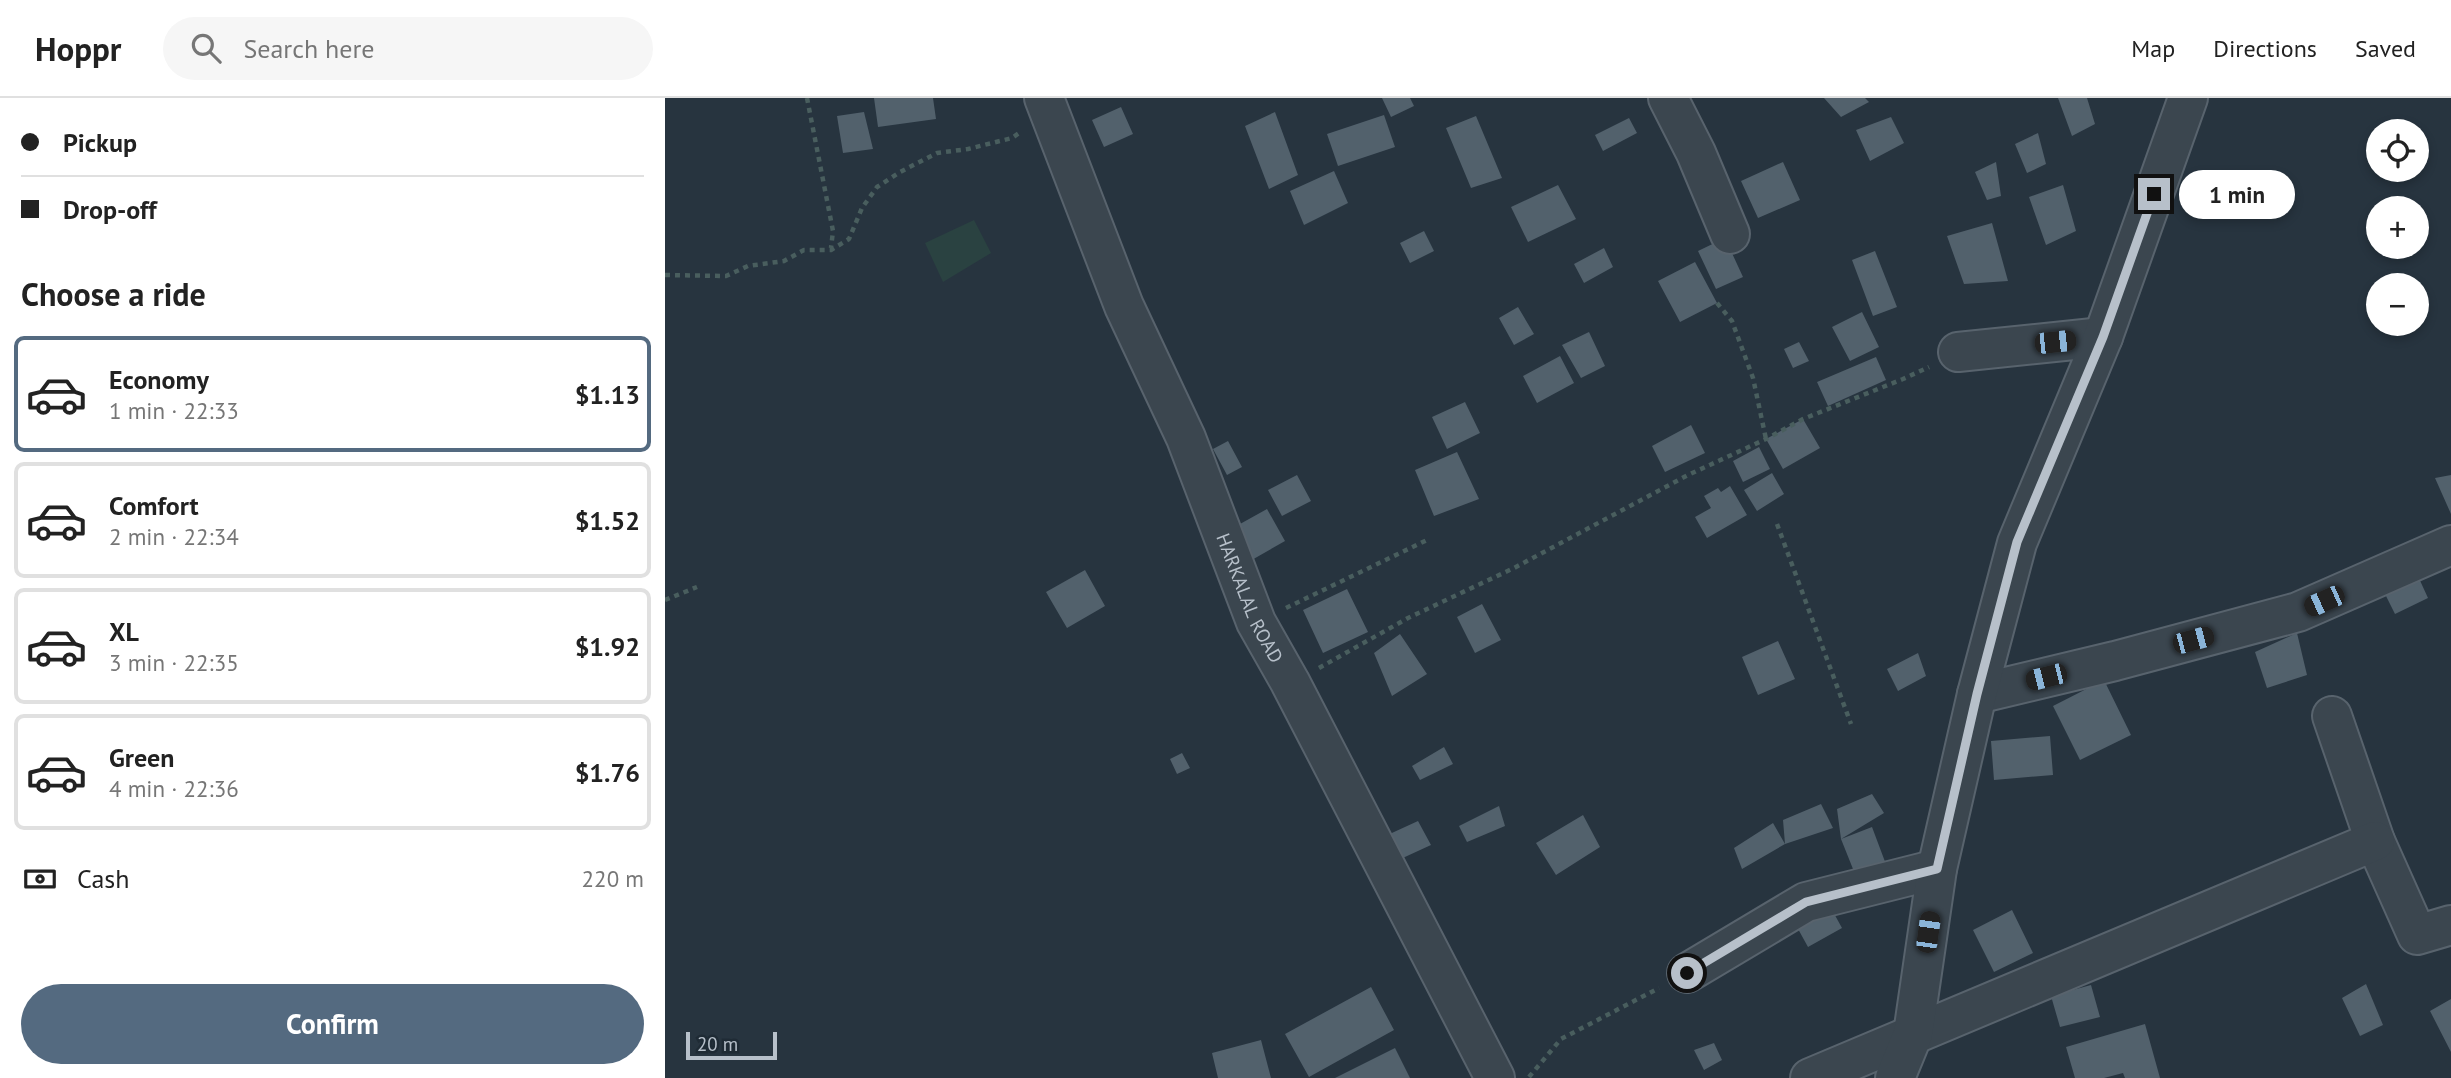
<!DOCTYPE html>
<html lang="en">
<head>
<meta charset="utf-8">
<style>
  body { margin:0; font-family:"PT Sans",sans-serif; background:#f6f6f6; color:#222; height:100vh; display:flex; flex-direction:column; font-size:26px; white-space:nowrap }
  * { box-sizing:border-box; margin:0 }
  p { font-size:23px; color:#767676 }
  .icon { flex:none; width:38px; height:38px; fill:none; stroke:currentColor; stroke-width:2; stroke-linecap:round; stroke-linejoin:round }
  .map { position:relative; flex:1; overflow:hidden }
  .sheet { display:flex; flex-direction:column; background:#fff; width:665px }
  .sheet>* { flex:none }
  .banner { display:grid; align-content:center; height:154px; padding:0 21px; background:#fff }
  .tools { position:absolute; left:1701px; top:21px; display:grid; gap:14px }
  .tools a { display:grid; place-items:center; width:63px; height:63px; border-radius:50%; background:#fff; box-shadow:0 4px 10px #0003; font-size:35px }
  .scale { position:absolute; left:21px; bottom:18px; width:91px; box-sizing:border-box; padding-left:7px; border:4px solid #b7c0ca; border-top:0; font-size:19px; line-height:24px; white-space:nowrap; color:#b7c0ca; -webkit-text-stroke:5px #1f2b35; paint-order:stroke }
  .end { position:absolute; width:32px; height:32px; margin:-16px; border:9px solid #b7c0ca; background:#111; box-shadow:0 0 0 4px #111 }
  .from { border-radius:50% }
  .bubble { position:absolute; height:49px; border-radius:24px; background:#fff; box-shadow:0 4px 10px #0003; font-size:23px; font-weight:700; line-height:49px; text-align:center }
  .car { position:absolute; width:21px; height:42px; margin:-21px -10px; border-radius:9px; box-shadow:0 0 5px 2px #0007; background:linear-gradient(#222 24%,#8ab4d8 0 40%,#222 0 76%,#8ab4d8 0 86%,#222 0) }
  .banner b { display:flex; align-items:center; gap:24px; height:66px; font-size:26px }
  .banner b+b { border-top:2px solid #e0e0e0 }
  .banner i { width:18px; height:18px; background:#222 }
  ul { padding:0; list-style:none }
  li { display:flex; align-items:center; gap:21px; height:116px; margin:0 14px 10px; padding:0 7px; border:4px solid #e0e0e0; border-radius:10px }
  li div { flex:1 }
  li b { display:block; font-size:26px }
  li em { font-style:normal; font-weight:700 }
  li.current { border-color:#546a80 }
  li>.icon { width:63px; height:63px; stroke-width:1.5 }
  h2 { padding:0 21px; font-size:32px; line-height:84px }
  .pay { display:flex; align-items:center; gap:18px; height:77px; padding:0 21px; font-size:26px }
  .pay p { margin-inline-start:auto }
  .primary-button { display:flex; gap:14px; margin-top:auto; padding:14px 21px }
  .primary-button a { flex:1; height:80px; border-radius:42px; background:#546a80; color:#fff; font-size:28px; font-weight:700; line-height:80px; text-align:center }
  header { display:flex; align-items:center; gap:42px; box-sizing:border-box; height:98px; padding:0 35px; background:#fff; border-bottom:2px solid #e0e0e0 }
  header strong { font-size:33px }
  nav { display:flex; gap:38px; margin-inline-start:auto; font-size:24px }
  .search { width:490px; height:63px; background:#f6f6f6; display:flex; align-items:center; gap:18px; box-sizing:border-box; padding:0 24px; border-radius:38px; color:#767676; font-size:26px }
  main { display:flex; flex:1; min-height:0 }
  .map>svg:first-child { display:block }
</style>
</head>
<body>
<header>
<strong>Hoppr</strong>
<div class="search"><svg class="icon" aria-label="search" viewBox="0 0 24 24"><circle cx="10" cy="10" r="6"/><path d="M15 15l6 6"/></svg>Search here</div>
<nav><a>Map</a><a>Directions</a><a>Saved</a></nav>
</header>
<main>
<section class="sheet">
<div class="banner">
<b><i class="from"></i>Pickup</b>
<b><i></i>Drop-off</b>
</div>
<h2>Choose a ride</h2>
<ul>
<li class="current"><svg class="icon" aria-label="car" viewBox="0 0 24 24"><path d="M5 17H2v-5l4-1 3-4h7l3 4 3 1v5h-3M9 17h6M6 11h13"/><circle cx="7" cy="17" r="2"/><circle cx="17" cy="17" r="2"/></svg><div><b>Economy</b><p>1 min · 22:33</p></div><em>$1.13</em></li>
<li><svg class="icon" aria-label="car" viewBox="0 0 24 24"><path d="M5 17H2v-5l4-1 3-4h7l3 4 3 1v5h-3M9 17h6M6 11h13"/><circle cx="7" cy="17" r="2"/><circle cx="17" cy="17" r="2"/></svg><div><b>Comfort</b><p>2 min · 22:34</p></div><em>$1.52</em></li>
<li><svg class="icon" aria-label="car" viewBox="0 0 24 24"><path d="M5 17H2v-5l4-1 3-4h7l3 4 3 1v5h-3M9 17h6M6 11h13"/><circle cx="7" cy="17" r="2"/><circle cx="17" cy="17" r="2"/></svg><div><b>XL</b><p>3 min · 22:35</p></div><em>$1.92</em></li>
<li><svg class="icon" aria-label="car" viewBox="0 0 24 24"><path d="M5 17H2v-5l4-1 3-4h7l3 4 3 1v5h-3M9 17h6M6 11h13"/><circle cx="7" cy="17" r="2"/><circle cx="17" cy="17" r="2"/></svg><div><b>Green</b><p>4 min · 22:36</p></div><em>$1.76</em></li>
</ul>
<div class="pay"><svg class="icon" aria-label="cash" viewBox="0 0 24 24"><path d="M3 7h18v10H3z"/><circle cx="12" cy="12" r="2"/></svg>Cash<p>220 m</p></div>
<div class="primary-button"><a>Confirm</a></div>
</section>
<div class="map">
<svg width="1786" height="980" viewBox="0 0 1786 980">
  <rect width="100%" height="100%" fill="#27343f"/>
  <path fill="#2a4241" d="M309,122L326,155L278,184L260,145Z"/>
  <path fill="#52616c" d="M209,0H268L271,21L213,29Z
    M717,0H745L749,8L726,19Z
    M1159,0H1200L1204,4L1176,19Z
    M1393,0H1422L1430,26L1407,38Z
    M456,9L468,36L439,49L427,22Z
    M199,14L208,51L178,55L172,18Z
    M610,14L633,77L604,91L580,28Z
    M719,17L730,49L673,68L662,36Z
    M811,18L837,80L806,90L781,30Z
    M1226,19L1239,45L1205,63L1191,32Z
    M964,20L972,35L938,53L930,37Z
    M1373,35L1381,66L1362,75L1350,46Z
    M1118,64L1135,102L1093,120L1076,83Z
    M1331,64L1336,98L1322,102L1310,74Z
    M669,73L683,105L639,127L625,93Z
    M893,87L911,121L863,144L846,109Z
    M1398,87L1411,133L1381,147L1364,99Z
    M1327,125L1343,183L1299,186L1282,138Z
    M759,133L769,153L745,165L735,145Z
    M1060,140L1078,179L1051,191L1033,153Z
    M939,150L948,169L919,185L909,166Z
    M1210,153L1232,209L1208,218L1187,162Z
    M1030,164L1052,205L1015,224L993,183Z
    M853,209L869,236L849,247L834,220Z
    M1197,214L1214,249L1185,263L1167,229Z
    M924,234L940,268L916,280L897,247Z
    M1134,244L1144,263L1128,270L1119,251Z
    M895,258L909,285L872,305L858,278Z
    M1211,259L1221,282L1163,308L1152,284Z
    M800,304L815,335L782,351L767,319Z
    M1138,321L1155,350L1118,371L1101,341Z
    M1026,327L1040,355L1000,374L987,348Z
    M563,343L577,369L562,377L548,351Z
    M1094,349L1105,371L1078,384L1068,363Z
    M792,354L814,401L769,418L750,372Z
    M1107,375L1119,396L1092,413L1079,392Z
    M632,377L646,403L617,418L603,392Z
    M1786,377V416L1770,380Z
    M1065,388L1082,417L1042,440L1030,419L1046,410L1039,398L1053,390L1056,394Z
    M602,411L620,443L585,463L566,431Z
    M420,472L440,508L402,530L381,494Z
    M1752,476L1763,500L1730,516L1717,490Z
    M682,491L703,534L658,555L638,512Z
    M817,506L836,542L810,555L792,519Z
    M1632,535L1642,577L1602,590L1590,554Z
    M735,536L762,576L727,598L709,555Z
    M1113,543L1130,581L1093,597L1077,559Z
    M1253,555L1261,578L1233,593L1222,571Z
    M1439,582L1466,637L1415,662L1388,608Z
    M1385,638L1388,677L1329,682L1326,643Z
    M779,649L788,666L755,682L747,668Z
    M517,655L525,670L512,676L505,661Z
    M1207,696L1219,715L1176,741L1172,711Z
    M1156,706L1168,730L1120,746L1118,722Z
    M834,708L840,728L802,744L794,728Z
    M918,717L935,749L891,777L871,745Z
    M753,723L766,747L716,770L705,745Z
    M1108,725L1120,746L1077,771L1069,750Z
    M1207,729L1222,769L1192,781L1176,741Z
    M1161,801L1177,830L1143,849L1127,820Z
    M1347,812L1368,855L1329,874L1308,832Z
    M1701,886L1718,927L1695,938L1677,900Z
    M1426,887L1435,919L1395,929L1386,898Z
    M706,889L729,932L644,979L620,936Z
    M1786,901V954L1765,913Z
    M1480,926L1495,980H1460L1458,975L1439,980H1410L1401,949Z
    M596,942L606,980H553L547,955Z
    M1049,945L1057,962L1039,972L1029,952Z
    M730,950L745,980H670Z"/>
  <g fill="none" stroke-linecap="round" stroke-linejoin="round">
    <defs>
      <g id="minor">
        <path id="s1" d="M379,0L459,208L521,340L591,524L625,584L830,980"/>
        <path d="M1003,0L1031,55L1065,136"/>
        <path d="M1293,254L1438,239"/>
        <path d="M1312,596L1450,563L1633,514L1786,447"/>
        <path d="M1667,618L1710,743L1752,837L1786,827"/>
        <path d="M1022,875L1141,804L1272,771"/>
        <path d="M1145,980L1710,743"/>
        <path d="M1230,980L1248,936L1272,771L1312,596L1352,445L1438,239L1523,0"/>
      </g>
    </defs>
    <use href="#minor" stroke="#58636d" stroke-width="42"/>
    <path stroke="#495e5e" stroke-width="4.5" stroke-dasharray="5 5" stroke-linecap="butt" d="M142,0L168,133L166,150
      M0,177L61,178L83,168L119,163L139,152H166L184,141L197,110L212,89L235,74L272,55L303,51L347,40L357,33
      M1052,205L1067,223L1088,280L1101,341
      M1112,426L1186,626
      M0,502L32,489
      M621,510L762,442
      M654,570L743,520L849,470L1023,377L1101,341L1138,321L1238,281L1264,269
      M864,979L896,941L994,890"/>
    <use href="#minor" stroke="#3b464f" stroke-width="38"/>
  </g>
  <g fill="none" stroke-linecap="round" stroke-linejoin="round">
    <path stroke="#b7c0ca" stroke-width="9" d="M1022,875L1141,804L1272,771L1312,596L1352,444L1438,239L1489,96"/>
  </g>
  <g text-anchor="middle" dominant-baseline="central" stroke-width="5" stroke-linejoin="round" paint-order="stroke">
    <g font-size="19" fill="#b7c0ca" stroke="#1f2b35">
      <text stroke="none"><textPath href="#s1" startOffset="541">HARKALAL ROAD</textPath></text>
    </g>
  </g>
</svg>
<div class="tools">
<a><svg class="icon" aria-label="locate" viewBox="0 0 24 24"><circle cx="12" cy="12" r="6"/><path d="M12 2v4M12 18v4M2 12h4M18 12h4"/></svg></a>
<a>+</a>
<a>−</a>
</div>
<div class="scale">20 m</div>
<i class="end from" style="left:1022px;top:875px"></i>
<i class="end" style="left:1489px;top:96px"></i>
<div class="bubble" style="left:1514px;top:72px;width:116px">1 min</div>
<i class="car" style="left:1390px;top:244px;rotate:84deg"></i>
<i class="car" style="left:1659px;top:503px;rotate:246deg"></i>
<i class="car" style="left:1528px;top:542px;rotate:75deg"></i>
<i class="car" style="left:1381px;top:579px;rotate:256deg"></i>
<i class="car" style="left:1263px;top:834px;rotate:8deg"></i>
</div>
</main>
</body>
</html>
